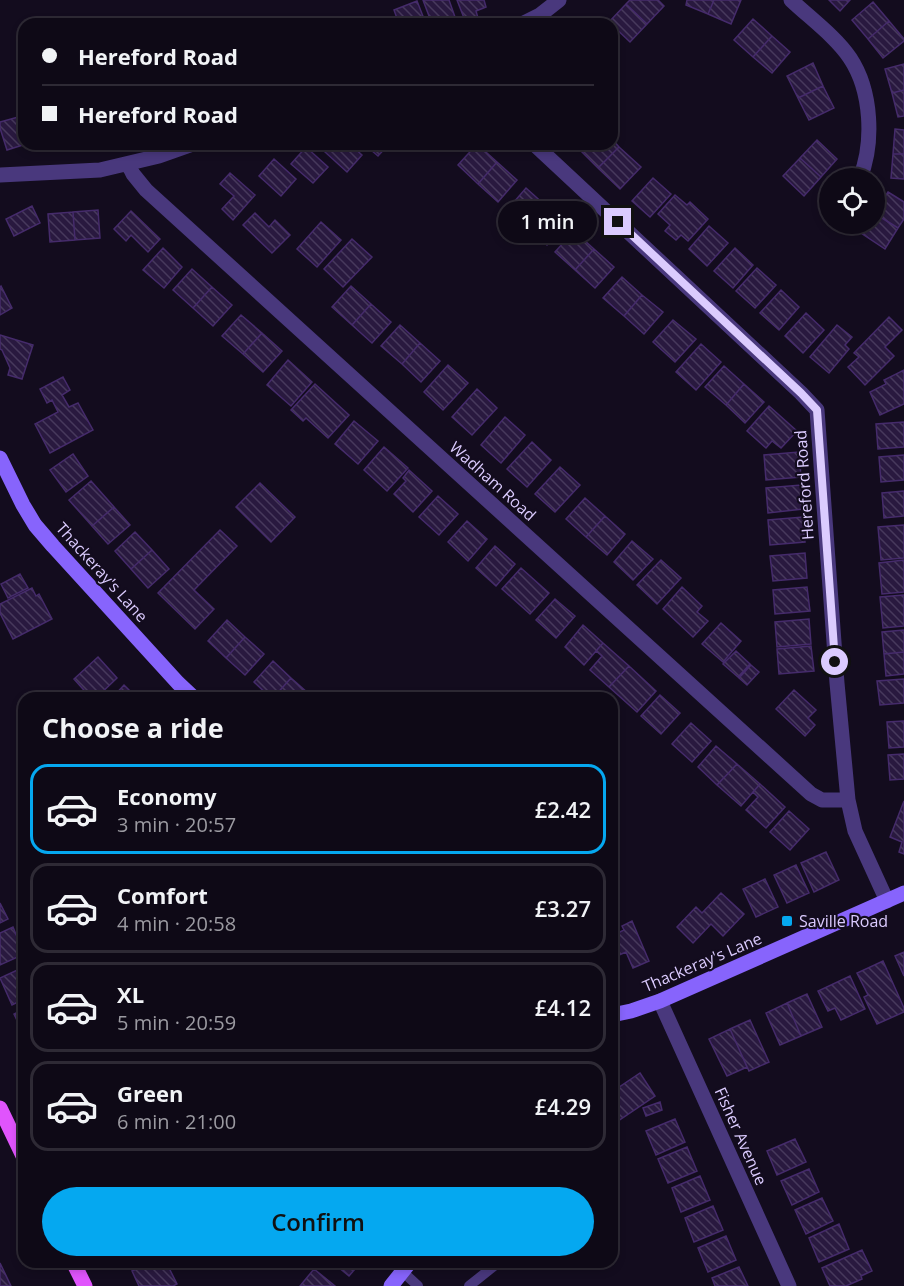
<!DOCTYPE html>
<html lang="en">
<head>
<meta charset="utf-8">
<style>
  body { margin:0; font-family:"Open Sans",sans-serif; background:#17121f; color:#f1f3f6; height:100vh; display:flex; flex-direction:column; font-size:22px; white-space:nowrap }
  * { box-sizing:border-box; margin:0 }
  p { font-size:20px; color:#9b9aa1 }
  .icon { flex:none; width:33px; height:33px; fill:none; stroke:currentColor; stroke-width:2; stroke-linecap:round; stroke-linejoin:round }
  .map { position:relative; flex:1; overflow:hidden }
  .panel { position:absolute; left:18px; top:692px; width:600px; height:576px; display:flex; flex-direction:column; background:#0e0916; border-radius:18px; box-shadow:0 3px 9px #0003,0 0 0 2px #2e2a35 }
  .panel>* { flex:none }
  .guide { position:absolute; left:18px; top:18px; width:600px; height:132px; border-radius:18px; box-shadow:0 3px 9px #0003,0 0 0 2px #2e2a35; display:grid; align-content:center; height:132px; padding:0 24px; background:#0e0916 }
  .fabs { position:absolute; left:819px; top:168px; display:grid; gap:12px }
  .fabs a { display:grid; place-items:center; width:66px; height:66px; border-radius:50%; background:#0e0916; box-shadow:0 3px 9px #0003,0 0 0 2px #2e2a35; font-size:30px }
  .end { position:absolute; width:27px; height:27px; margin:-14px; border:8px solid #dbcbfe; background:#111; box-shadow:0 0 0 3px #111 }
  .from { border-radius:50% }
  .bubble { position:absolute; height:42px; border-radius:21px; background:#0e0916; box-shadow:0 3px 9px #0003,0 0 0 2px #2e2a35; font-size:20px; font-weight:600; line-height:42px; text-align:center }
  .guide b { display:flex; align-items:center; gap:21px; height:57px; font-size:22px }
  .guide b+b { border-top:2px solid #2e2a35 }
  .guide i { width:15px; height:15px; background:#f1f3f6 }
  ul { padding:0; list-style:none }
  li { display:flex; align-items:center; gap:18px; height:90px; margin:0 12px 9px; padding:0 12px; border:3px solid #2e2a35; border-radius:18px }
  li div { flex:1 }
  li b { display:block; font-size:22px }
  li em { font-style:normal; font-weight:600 }
  li.current { border-color:#05a8f0 }
  li>.icon { width:54px; height:54px; stroke-width:1.5 }
  h2 { padding:0 24px; font-size:27px; line-height:72px }
  .action { display:flex; gap:12px; margin-top:auto; padding:12px 24px }
  .action a { flex:1; height:69px; border-radius:36px; background:#05a8f0; color:#111; font-size:24px; font-weight:600; line-height:69px; text-align:center }
  .map>svg:first-child { display:block }
</style>
</head>
<body>
<div class="map">
<svg width="904" height="1286" viewBox="0 0 904 1286">
  <defs>
    <pattern id="building-back-hatch" width="6" height="6" patternUnits="userSpaceOnUse" patternTransform="scale(1.5)"><rect width="6" height="6" fill="#29193f"/><path d="M-1 5l2 2M0 0l6 6M5-1l2 2" fill="none" stroke="#47395c"/></pattern>
  </defs>
  <rect width="100%" height="100%" fill="#130c1e"/>
  <path fill="url(#building-back-hatch)" stroke="#452b6b" stroke-width="1.5" d="M423,0H449L455,17L444,21L446,24H432Z
    M457,0H484L486,7L476,11L478,18L466,23Z
    M630,0H658L664,6L647,24L626,4Z
    M687,0H714L708,14L686,5Z
    M714,0H741L731,24L708,14Z
    M829,0H850L840,11Z
    M417,1L426,24H399L394,10Z
    M873,2L889,21L868,39L852,20Z
    M626,4L647,24L630,42L609,22Z
    M388,17L391,24H369Z
    M753,19L772,36L753,57L734,40Z
    M889,21L904,39V41L883,58L868,39Z
    M772,36L790,52L772,73L753,57Z
    M813,63L823,86L798,98L787,76Z
    M904,64V90L892,93L885,69Z
    M823,86L834,108L809,120L798,98Z
    M904,90V116L898,117L892,93Z
    M22,116L24,122V144H26L7,150L0,128V122Z
    M895,129L904,130V154H893Z
    M612,139L619,147L598,168L577,147L580,144H612Z
    M817,140L837,159L821,177L800,158Z
    M332,144H350L362,155L347,172L325,152Z
    M364,144H389L378,156Z
    M477,144L497,162L478,184L458,165Z
    M306,147L328,167L313,183L291,164Z
    M619,147L641,167L620,189L598,168Z
    M893,154H904V179L891,178Z
    M800,158L821,177L804,196L783,176Z
    M274,159L296,179L281,196L259,176Z
    M497,162L517,180L498,202L478,184Z
    M230,173L255,195L233,220L222,209L234,196L220,184Z
    M653,178L671,194L650,217L632,201Z
    M526,188L546,206L527,228L507,210Z
    M888,192L904,202V219L898,228L874,213Z
    M675,195L687,205L690,202L708,219L688,241L681,235L676,240L665,231L670,225L658,214Z
    M32,206L40,223L14,236L6,219Z
    M546,206L566,224L547,245L527,228Z
    M98,210L100,238L75,240L73,212Z
    M131,211L160,239L148,252L131,235L126,241L114,229Z
    M73,212L75,240L50,242L48,214Z
    M255,213L269,227L275,220L290,235L272,253L243,225Z
    M874,213L898,228L885,249L861,233L867,224H874Z
    M321,222L341,240L317,267L297,249Z
    M709,226L728,243L707,266L689,249Z
    M574,231L594,249L575,270L555,252Z
    M352,239L372,257L343,287L324,269Z
    M163,248L182,267L164,288L143,270Z
    M735,248L753,265L733,288L714,271Z
    M594,249L614,267L595,288L575,270Z
    M757,268L776,285L755,308L736,291Z
    M192,269L212,287L193,308L173,290Z
    M622,277L642,295L624,316L603,298Z
    M1,286L12,308L0,315V287Z
    M351,286L371,304L352,325L332,307Z
    M212,287L232,305L213,326L193,308Z
    M781,290L799,307L779,330L760,313Z
    M642,295L663,312L644,334L624,316Z
    M371,304L391,322L372,343L352,325Z
    M806,313L824,330L803,353L785,336Z
    M241,315L262,333L243,354L222,336Z
    M889,317L902,330L885,347L894,356L865,385L848,367L859,357L854,353Z
    M673,320L696,339L675,362L653,342Z
    M400,325L420,343L402,364L381,346Z
    M837,325L852,337L845,345L849,349L829,373L810,357Z
    M262,333L282,351L263,372L243,354Z
    M0,335L33,345L22,379L8,375L10,368L2,350L0,349Z
    M420,343L440,361L421,382L402,364Z
    M701,344L721,362L696,390L676,372Z
    M288,360L312,382L291,406L267,385Z
    M448,365L468,383L443,410L424,392Z
    M724,366L744,384L726,405L705,387Z
    M904,370V404L880,415L870,392L886,384L884,380Z
    M63,377L70,390L62,395L69,407L78,403L93,430L50,453L35,424L58,412L52,400L47,403L40,389Z
    M315,384L349,415L328,438L306,418L303,421L291,410Z
    M744,384L764,402L745,423L726,405Z
    M477,389L497,408L472,435L452,417Z
    M769,406L797,431L781,448L772,441L766,448L747,431Z
    M505,417L525,435L501,463L481,445Z
    M354,421L378,441L358,464L335,444Z
    M904,422V447L878,449L876,424Z
    M532,442L551,460L527,487L507,469Z
    M384,447L408,468L387,491L364,470Z
    M799,452L801,477L766,480L764,455Z
    M73,454L88,476L66,492L50,470Z
    M904,455V480L881,482L879,457Z
    M560,467L580,485L555,512L535,494Z
    M409,470L432,491L413,512L394,494L406,481L403,478Z
    M91,481L114,507L92,526L69,500Z
    M260,483L295,517L271,542L236,507Z
    M801,485L803,509L768,513L766,488Z
    M904,491V516L884,518L882,493Z
    M438,496L458,514L439,535L419,517Z
    M585,498L605,516L586,537L566,519Z
    M114,507L130,525L108,544L92,526Z
    M605,516L625,534L607,555L586,537Z
    M803,517L805,542L770,545L768,520Z
    M467,521L487,539L468,561L448,542Z
    M904,525V558L881,560L878,527Z
    M220,530L237,546L194,590L214,609L195,629L158,593Z
    M135,532L152,550L131,569L115,551Z
    M632,541L653,559L633,580L614,562Z
    M495,546L515,564L496,586L476,568Z
    M152,550L169,569L148,588L131,569Z
    M805,553L807,578L773,581L770,556Z
    M661,560L681,578L657,604L637,585Z
    M904,560V592L882,594L879,563Z
    M521,568L549,593L530,614L502,589Z
    M20,574L28,588L8,598L1,584Z
    M682,587L702,606L697,612L708,621L693,637L663,609Z
    M807,587L810,611L775,614L773,590Z
    M32,588L36,596L39,594L52,619L13,639L0,613V604Z
    M904,595V626L883,628L880,597Z
    M555,599L575,616L556,638L536,620Z
    M809,619L811,644L777,647L775,622Z
    M227,620L245,637L226,658L208,641Z
    M721,623L741,641L723,662L702,644Z
    M583,625L603,643L584,665L565,647Z
    M904,630V652L884,654L882,632Z
    M245,637L264,654L245,675L226,658Z
    M603,643L629,666L609,687L590,670L602,656L596,651Z
    M811,646L814,671L779,674L777,649Z
    M736,651L750,664L738,677L723,664Z
    M904,652V674L886,676L884,654Z
    M98,657L117,678L96,698H91L74,679Z
    M273,661L291,678L273,698H271L254,682Z
    M751,665L759,672L747,685L739,678Z
    M629,666L656,691L637,712L609,687Z
    M291,678L309,694L307,698H273Z
    M904,679V703L880,705L877,681Z
    M124,685L137,698H112Z
    M794,690L816,710L808,718L815,725L805,736L776,709Z
    M660,695L680,713L661,734L641,716Z
    M904,721V747L889,748L887,722Z
    M691,723L711,741L692,762L672,744Z
    M716,746L737,764L717,785L698,767Z
    M904,754V779L890,780L888,755Z
    M737,764L760,784L741,806L717,785Z
    M760,784L785,807L766,828L746,810L758,797L753,792Z
    M904,801V854L899,852L902,842L890,837Z
    M789,811L809,829L790,850L770,832Z
    M826,852L839,880L814,892L801,863Z
    M796,865L809,893L787,903L774,875Z
    M765,879L778,907L756,917L743,889Z
    M721,893L744,914L723,936L711,924L693,943L677,927L696,907L702,913Z
    M0,903L8,919L0,923Z
    M632,921L649,961L633,968L626,952L612,958V936L624,930L622,926Z
    M13,927L24,954L0,965V933Z
    M904,952V976L895,956Z
    M883,961L904,1008V1012L877,1024L864,997L868,995L857,973Z
    M24,967V999L12,1005L0,978Z
    M850,976L865,1009L841,1020L835,1008L828,1011L818,991Z
    M807,994L822,1027L801,1036L787,1003Z
    M787,1003L801,1036L780,1045L766,1013Z
    M24,1009V1035L14,1014Z
    M750,1020L769,1062L749,1071L730,1029Z
    M730,1029L747,1067L727,1076L709,1039Z
    M640,1073L655,1096L612,1125V1092Z
    M660,1102L662,1110L646,1116L643,1108Z
    M675,1119L685,1142L656,1155L646,1131Z
    M795,1139L806,1162L777,1175L767,1151Z
    M687,1147L697,1171L668,1183L658,1159Z
    M809,1169L819,1192L792,1205L781,1181Z
    M700,1176L710,1200L681,1212L672,1188Z
    M822,1198L833,1221L806,1234L795,1210Z
    M713,1206L723,1230L694,1242L685,1218Z
    M839,1224L849,1249L819,1262L809,1238Z
    M726,1236L736,1260L708,1272L698,1248Z
    M862,1250L872,1271L861,1276L862,1279L846,1286H830L822,1268Z
    M153,1262H166L177,1284L173,1286H139L132,1271Z
    M332,1262H361L349,1276Z
    M0,1263L11,1286H0Z
    M739,1267L748,1286H715L712,1278Z
    M314,1269L335,1286H300Z"/>
  <g fill="none" stroke-linecap="round" stroke-linejoin="round">
    <path stroke="#49387d" stroke-width="10" d="M402,1271L418,1286
      M469,1286L499,1262"/>
    <path stroke="#49387d" stroke-width="15" d="M791,0C810,18 836,37 850,58C872,91 874,143 860,178
      M522,24L540,15L559,0
      M534,144L801,393L817,410L837,683L848,800L855,831L887,901
      M128,164L133,174L146,190L811,794L822,800H848
      M0,175L100,170L159,156L193,144
      M660,1001L789,1286"/>
    <path stroke="#8764fc" stroke-width="15" d="M0,458L23,505L35,525L53,546L178,683L194,698
      M612,1015L631,1011L660,1001L904,893
      M391,1286L410,1262"/>
    <path stroke="#e054fc" stroke-width="15" d="M0,1108L24,1158
      M73,1262L85,1286"/>
  </g>
  <g fill="none" stroke-linecap="round" stroke-linejoin="round">
    <path stroke="#dbcbfe" stroke-width="8" d="M618,222L801,393L817,410L835,662"/>
  </g>
  <rect fill="#05a8f0" stroke="#130c1e" stroke-width="2" x="781" y="915" width="12" height="12" rx="3"/>
  <g text-anchor="middle" dominant-baseline="central" stroke-width="4.5" stroke-linejoin="round" paint-order="stroke">
    <g font-size="16" fill="#dbcbfe" stroke="#130c1e">
      <text transform="translate(493 481) rotate(42)">Wadham Road</text>
      <text transform="translate(804 485) rotate(-94)">Hereford Road</text>
      <text transform="translate(102 572) rotate(48)">Thackeray's Lane</text>
      <text transform="translate(702 962) rotate(-23)">Thackeray's Lane</text>
      <text transform="translate(741 1136) rotate(66)">Fisher Avenue</text>
    </g>
    <g font-size="16" fill="#dbcbfe" stroke="#130c1e" text-anchor="start">
      <text x="799" y="921">Saville Road</text>
    </g>
  </g>
</svg>
<div class="fabs">
<a><svg class="icon" aria-label="locate" viewBox="0 0 24 24"><circle cx="12" cy="12" r="6"/><path d="M12 2v4M12 18v4M2 12h4M18 12h4"/></svg></a>
</div>
<i class="end from" style="left:835px;top:662px"></i>
<i class="end" style="left:618px;top:222px"></i>
<div class="bubble" style="left:498px;top:201px;width:99px">1 min</div>
<div class="guide">
<b><i class="from"></i>Hereford Road</b>
<b><i></i>Hereford Road</b>
</div>
<section class="panel">
<h2>Choose a ride</h2>
<ul>
<li class="current"><svg class="icon" aria-label="car" viewBox="0 0 24 24"><path d="M5 17H2v-5l4-1 3-4h7l3 4 3 1v5h-3M9 17h6M6 11h13"/><circle cx="7" cy="17" r="2"/><circle cx="17" cy="17" r="2"/></svg><div><b>Economy</b><p>3 min · 20:57</p></div><em>£2.42</em></li>
<li><svg class="icon" aria-label="car" viewBox="0 0 24 24"><path d="M5 17H2v-5l4-1 3-4h7l3 4 3 1v5h-3M9 17h6M6 11h13"/><circle cx="7" cy="17" r="2"/><circle cx="17" cy="17" r="2"/></svg><div><b>Comfort</b><p>4 min · 20:58</p></div><em>£3.27</em></li>
<li><svg class="icon" aria-label="car" viewBox="0 0 24 24"><path d="M5 17H2v-5l4-1 3-4h7l3 4 3 1v5h-3M9 17h6M6 11h13"/><circle cx="7" cy="17" r="2"/><circle cx="17" cy="17" r="2"/></svg><div><b>XL</b><p>5 min · 20:59</p></div><em>£4.12</em></li>
<li><svg class="icon" aria-label="car" viewBox="0 0 24 24"><path d="M5 17H2v-5l4-1 3-4h7l3 4 3 1v5h-3M9 17h6M6 11h13"/><circle cx="7" cy="17" r="2"/><circle cx="17" cy="17" r="2"/></svg><div><b>Green</b><p>6 min · 21:00</p></div><em>£4.29</em></li>
</ul>
<div class="action"><a>Confirm</a></div>
</section>
</div>
</body>
</html>
